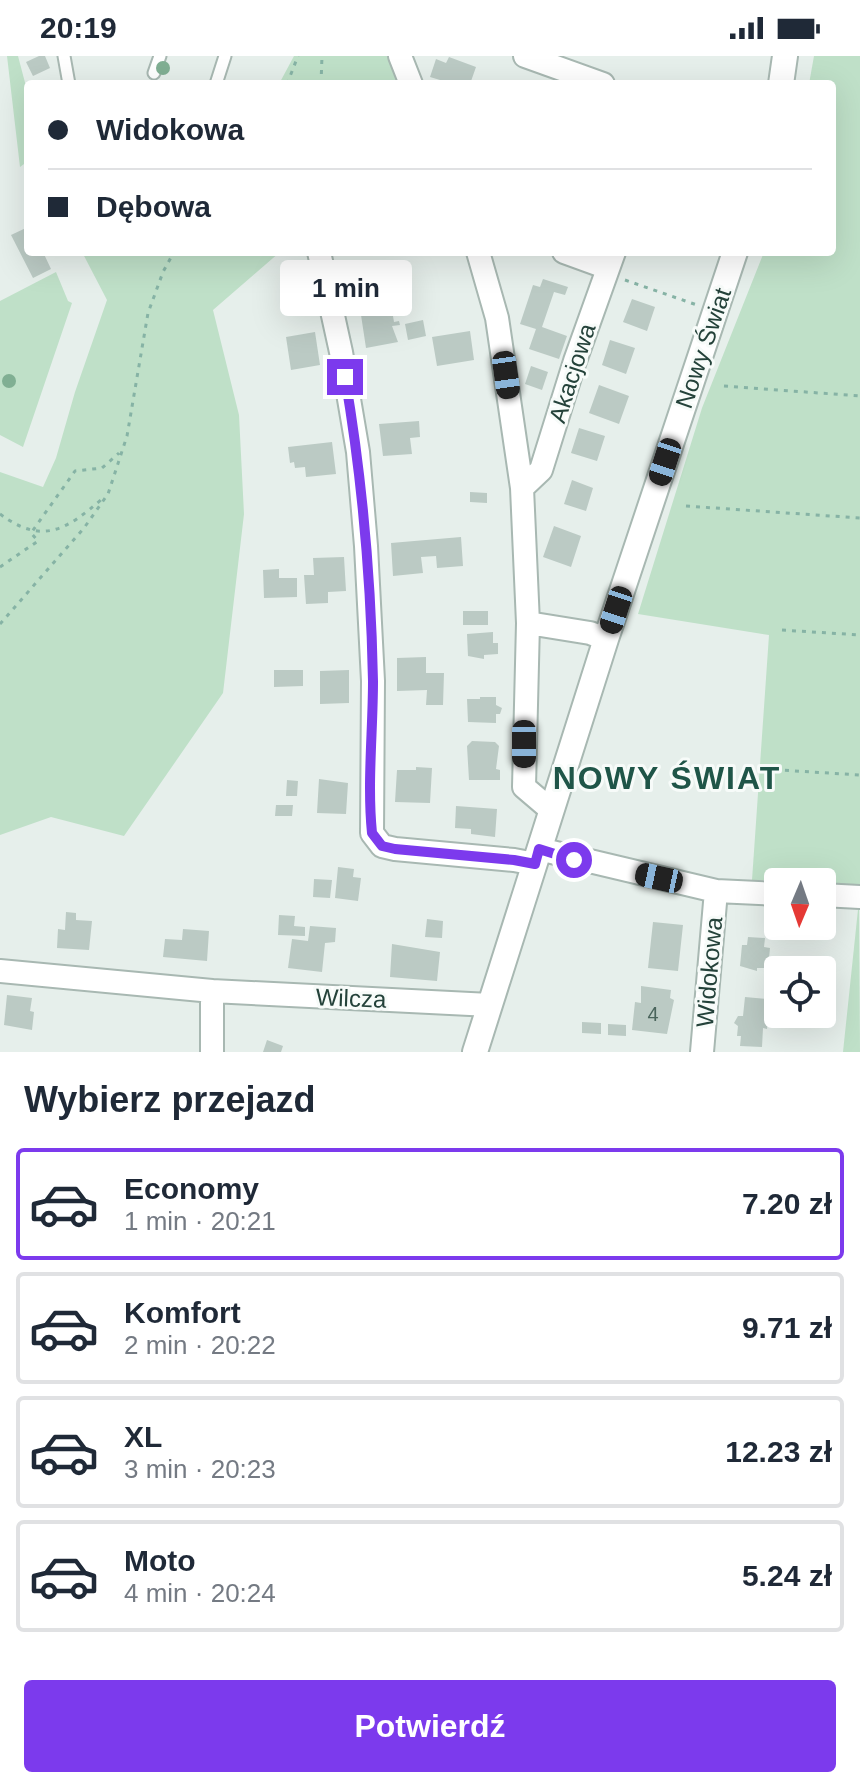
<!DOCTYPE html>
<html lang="pl">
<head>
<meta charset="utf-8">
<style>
  body { margin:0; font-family:Helvetica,sans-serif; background:#f6f6f7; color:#1f2937; height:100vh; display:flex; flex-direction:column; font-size:30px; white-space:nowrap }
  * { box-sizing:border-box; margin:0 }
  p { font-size:26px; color:#747a83 }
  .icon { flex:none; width:44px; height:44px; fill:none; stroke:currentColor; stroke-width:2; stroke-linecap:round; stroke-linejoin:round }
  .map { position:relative; height:996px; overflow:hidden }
  .sheet { display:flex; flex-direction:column; background:#fff; flex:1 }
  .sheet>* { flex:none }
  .top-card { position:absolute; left:24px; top:24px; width:812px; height:176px; border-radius:8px; box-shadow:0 8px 32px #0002; display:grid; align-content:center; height:176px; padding:0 24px; background:#fff }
  .needle { width:52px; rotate:182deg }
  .buttons { position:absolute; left:764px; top:812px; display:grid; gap:16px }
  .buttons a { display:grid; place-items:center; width:72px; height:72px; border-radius:8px; background:#fff; box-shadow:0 8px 32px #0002; font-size:40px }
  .end { position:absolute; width:36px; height:36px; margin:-18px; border:10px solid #7c3aed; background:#fff; box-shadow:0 0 0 4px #fff }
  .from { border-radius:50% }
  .bubble { position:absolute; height:56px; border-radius:8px; background:#fff; box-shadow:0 8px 32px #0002; font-size:26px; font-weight:600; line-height:56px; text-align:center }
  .car { position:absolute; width:24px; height:48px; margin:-24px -12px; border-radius:10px; box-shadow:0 0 6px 2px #0007; background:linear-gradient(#222 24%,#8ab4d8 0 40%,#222 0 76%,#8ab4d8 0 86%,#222 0) }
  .top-card b { display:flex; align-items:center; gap:28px; height:76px; font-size:30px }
  .top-card b+b { border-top:2px solid #e0e1e3 }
  .top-card i { width:20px; height:20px; background:#1f2937 }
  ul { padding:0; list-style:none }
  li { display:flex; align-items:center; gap:24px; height:112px; margin:0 16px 12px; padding:0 8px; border:4px solid #e0e1e3; border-radius:8px }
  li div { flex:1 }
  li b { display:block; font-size:30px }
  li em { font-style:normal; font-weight:600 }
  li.current { border-color:#7c3aed }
  li>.icon { width:72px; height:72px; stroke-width:1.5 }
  h2 { padding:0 24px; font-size:36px; line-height:96px }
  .cta { display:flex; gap:16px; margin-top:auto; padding:16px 24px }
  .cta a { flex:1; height:92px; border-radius:8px; background:#7c3aed; color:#fff; font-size:32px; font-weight:600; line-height:92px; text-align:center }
  .status { display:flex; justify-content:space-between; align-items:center; height:56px; padding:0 40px; background:#fff; direction:ltr }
  .status svg { height:22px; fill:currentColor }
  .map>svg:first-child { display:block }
</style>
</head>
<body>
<div class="status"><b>20:19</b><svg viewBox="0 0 49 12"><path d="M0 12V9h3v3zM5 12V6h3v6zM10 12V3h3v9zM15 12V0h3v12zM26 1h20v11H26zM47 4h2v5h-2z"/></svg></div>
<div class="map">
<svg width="860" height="996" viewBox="0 0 860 996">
  <rect width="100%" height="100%" fill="#e6efeb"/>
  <path fill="#bfe0c8" d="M7,0H18L28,38V105L20,111Z
    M294,0H389L399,28H279Z
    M814,0H860V832L822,829V826L752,824L769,579L638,558L702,352L764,196H832V28H809Z
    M82,196H280L213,254L239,359L244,458L223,637L124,780L51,761L0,779V416L43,431L56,402L75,336L107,244Z
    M56,216L68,245L72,247L23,391L0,379V245Z
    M859,844L860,996H843Z"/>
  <path fill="#bbcac4" d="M39,0H45L50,12L33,20L26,6Z
    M449,1L476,11L470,28H439L440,24L430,21L436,3L446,7Z
    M28,171V196H43L51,213L33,222L11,179Z
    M543,223L568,231L565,239L554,236L542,271L567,280L559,303L529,293L536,273L520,268L533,229L540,231Z
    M632,243L655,251L647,275L623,266Z
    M392,254L394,266L399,265L400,269L392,270L398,286L366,292L361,259Z
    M423,264L426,280L408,284L405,268Z
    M470,275L474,304L437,310L432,281Z
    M315,276L320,309L291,314L286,281Z
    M610,284L635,292L626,318L602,309Z
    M531,310L548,316L542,334L525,328Z
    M599,329L629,340L619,368L589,357Z
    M419,365L420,381L410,382L412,398L383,400L379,368Z
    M579,372L605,380L597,405L571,397Z
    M332,386L336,418L306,421L305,411L295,412L294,406L290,407L288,391Z
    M572,424L593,432L586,455L564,448Z
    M470,436L487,437V447L470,446Z
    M554,470L581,480L571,511L543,501Z
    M461,481L463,510L437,512L436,500L421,501L423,517L393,520L391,487Z
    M344,501L346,535L328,536V547L306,548L304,519H314L313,502Z
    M279,513V522H297V541L264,542L263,514Z
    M463,555H488V569H463Z
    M493,576V587H498V598L484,599V603L468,600L467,578Z
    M426,601V617H444L443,649H426L427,634L397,635V602Z
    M274,614H303V630L274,631Z
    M349,614V647L320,648V615Z
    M480,641H496V649L502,652L500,658H496V667L468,666L467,643H480Z
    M472,685L495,686L499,690L496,713L500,714V724H469L467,690Z
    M416,711L432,712L430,747L395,746L397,714H416Z
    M319,723L348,727L346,758L317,757Z
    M287,724L298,725L297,740H286Z
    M276,749H293L292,760H275Z
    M456,750L497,753L495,781L471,778V773L455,772Z
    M338,811L354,813L353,821L361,822L358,845L335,842Z
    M314,823L332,824L330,842L313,841Z
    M66,856L76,857V864L92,865L89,894L57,892L58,873L65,874Z
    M279,859L295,860L294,870L305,871V880L278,879Z
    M427,863L443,865L442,882L425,881Z
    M653,866L683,869L678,915L648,912Z
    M310,870L336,872L335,886L325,887L322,916L288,912L292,883L308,885Z
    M789,870H807L806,882L788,880Z
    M183,873L209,875L207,905L163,901L165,883L182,884Z
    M748,881L765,882L764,891L770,892L768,912H757V915L740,910L742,889H747Z
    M392,888L440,896L437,925L390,921Z
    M776,903L795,904L794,914H776Z
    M641,930L671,934L670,942L674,944L667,978L632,974L635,946L641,947Z
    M7,939L32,942L30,955L34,956L32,974L4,969Z
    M745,941L766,943L765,953H769L767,973L763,972L762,991L740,990L741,980H737L738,970L734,967L738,960H743Z
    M582,966L601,967V978L582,977Z
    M608,968L626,969V980L608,979Z
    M267,984L283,990L281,996H263Z"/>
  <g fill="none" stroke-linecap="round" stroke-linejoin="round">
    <defs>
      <path id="service" d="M64,0L69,28
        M154,17L160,0
        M216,28L225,0"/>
      <path id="minor" d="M400,0L411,28
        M525,0L603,28
        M319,196L341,296L358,396L366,490L373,625L372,777L382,790L395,793L514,804L535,808
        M478,196L497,262L522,432L528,567L524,731L551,754
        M564,196L608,212
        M522,432L541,414L575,305L614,196
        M528,567L590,577L606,583
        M539,793L716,835L778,838
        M822,839L860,841
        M0,915L212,935V996
        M212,935L490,949
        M702,996L716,835"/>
      <path id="tertiary" d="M781,28L785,0
        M475,996L606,583L735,196"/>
    </defs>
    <use href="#service" stroke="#a8b8b2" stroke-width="15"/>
    <use href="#minor" stroke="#a8b8b2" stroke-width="26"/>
    <use href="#tertiary" stroke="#a8b8b2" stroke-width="28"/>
    <path stroke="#86b3a5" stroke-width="3" stroke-dasharray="4 6" stroke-linecap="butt" d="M287,28L298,0
      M321,28L322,0
      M625,224L697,249
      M724,330L860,340
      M686,450L860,462
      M0,458C43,490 67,473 102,443
      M0,511L38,485L31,477L75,415L102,412L119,397
      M0,568L84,472L108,438L127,380L148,257L163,216L174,196
      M782,574L860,579
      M765,713L860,719"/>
    <use href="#service" stroke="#fff" stroke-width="11"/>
    <use href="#minor" stroke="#fff" stroke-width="22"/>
    <use href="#tertiary" stroke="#fff" stroke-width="24"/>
  </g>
  <g fill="#80af93">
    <circle cx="163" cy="12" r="7"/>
    <circle cx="9" cy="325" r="7"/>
  </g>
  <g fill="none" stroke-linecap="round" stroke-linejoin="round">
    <path stroke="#7c3aed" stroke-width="10" d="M345,321C362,421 371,523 373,625C373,675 367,727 372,777L382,790L395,793L514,804L535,808L539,793L574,804"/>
  </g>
  <g text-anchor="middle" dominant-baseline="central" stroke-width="6" stroke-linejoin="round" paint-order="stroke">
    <g font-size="20" fill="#4a645c">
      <text x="653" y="958">4</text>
    </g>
    <g font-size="24" fill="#24423a" stroke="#f7fbf9">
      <text transform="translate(703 292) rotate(-71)">Nowy Świat</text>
      <text transform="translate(572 317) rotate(-72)">Akacjowa</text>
      <text transform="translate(709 916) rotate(-85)">Widokowa</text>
      <text transform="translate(351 942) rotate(2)">Wilcza</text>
    </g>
    <g font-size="32" font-weight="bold" letter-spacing="2" fill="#1f5548" stroke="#f7fbf9">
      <text x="667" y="722">NOWY ŚWIAT</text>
    </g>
  </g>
</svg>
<div class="buttons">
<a><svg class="needle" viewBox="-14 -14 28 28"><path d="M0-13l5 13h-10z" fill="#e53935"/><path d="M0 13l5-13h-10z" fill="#747a83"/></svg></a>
<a><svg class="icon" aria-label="locate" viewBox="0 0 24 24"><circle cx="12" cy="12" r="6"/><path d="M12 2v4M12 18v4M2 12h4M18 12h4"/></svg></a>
</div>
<i class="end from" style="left:574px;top:804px"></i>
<i class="end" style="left:345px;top:321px"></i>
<div class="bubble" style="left:280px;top:204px;width:132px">1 min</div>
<i class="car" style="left:506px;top:319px;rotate:172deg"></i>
<i class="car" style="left:665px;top:406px;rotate:198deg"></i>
<i class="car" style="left:616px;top:554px;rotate:198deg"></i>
<i class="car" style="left:524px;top:688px;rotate:180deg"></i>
<i class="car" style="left:659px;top:822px;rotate:282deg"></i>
<div class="top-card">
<b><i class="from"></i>Widokowa</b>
<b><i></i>Dębowa</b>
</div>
</div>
<section class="sheet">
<h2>Wybierz przejazd</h2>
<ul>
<li class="current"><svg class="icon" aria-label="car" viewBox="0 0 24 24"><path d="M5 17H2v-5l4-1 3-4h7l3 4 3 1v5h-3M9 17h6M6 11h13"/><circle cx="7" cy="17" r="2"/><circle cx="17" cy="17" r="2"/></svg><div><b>Economy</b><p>1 min · 20:21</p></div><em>7.20 zł</em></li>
<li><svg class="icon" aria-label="car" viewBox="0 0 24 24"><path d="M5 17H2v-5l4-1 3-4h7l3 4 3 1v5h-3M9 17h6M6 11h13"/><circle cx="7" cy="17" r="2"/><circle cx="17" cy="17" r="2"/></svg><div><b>Komfort</b><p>2 min · 20:22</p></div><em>9.71 zł</em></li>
<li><svg class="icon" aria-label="car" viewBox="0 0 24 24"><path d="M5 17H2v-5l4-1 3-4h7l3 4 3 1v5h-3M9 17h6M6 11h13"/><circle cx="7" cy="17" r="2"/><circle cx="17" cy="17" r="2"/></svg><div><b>XL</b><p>3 min · 20:23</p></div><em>12.23 zł</em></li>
<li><svg class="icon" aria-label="car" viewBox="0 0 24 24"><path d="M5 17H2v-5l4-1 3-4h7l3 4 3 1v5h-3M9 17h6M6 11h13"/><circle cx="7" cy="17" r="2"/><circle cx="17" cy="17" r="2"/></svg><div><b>Moto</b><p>4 min · 20:24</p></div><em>5.24 zł</em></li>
</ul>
<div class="cta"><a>Potwierdź</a></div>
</section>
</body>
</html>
